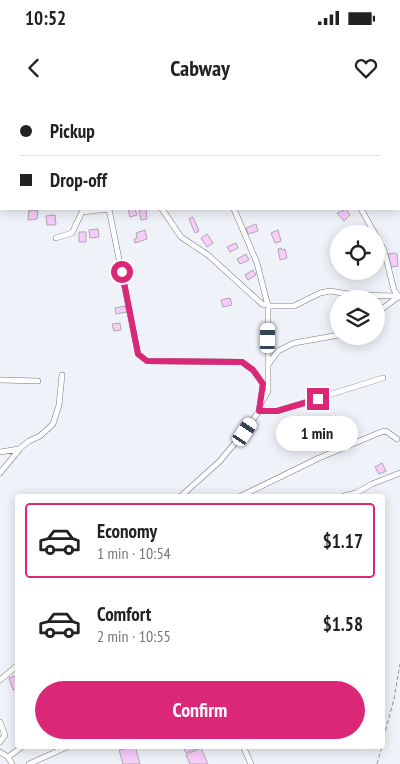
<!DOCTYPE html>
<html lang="en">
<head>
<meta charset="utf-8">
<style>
  body { margin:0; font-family:"PT Sans Narrow",sans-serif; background:#f2f2f2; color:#222; height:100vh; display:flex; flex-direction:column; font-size:19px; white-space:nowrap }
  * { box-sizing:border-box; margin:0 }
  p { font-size:16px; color:#767676 }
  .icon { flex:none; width:28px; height:28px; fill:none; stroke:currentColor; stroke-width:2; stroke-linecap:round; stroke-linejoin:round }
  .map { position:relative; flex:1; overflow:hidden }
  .sheet { position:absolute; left:15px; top:394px; width:370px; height:255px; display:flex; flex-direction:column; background:#fff; border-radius:5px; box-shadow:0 2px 12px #0003 }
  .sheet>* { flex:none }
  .banner { position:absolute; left:0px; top:0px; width:400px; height:110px; box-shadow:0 2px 12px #0003; display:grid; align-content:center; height:110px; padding:0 20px; background:#fff }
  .buttons { position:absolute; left:330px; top:125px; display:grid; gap:10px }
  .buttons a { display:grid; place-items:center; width:55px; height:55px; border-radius:50%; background:#fff; box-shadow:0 2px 12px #0003; font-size:25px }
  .end { position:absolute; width:22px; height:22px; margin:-11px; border:6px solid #db2777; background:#fff; box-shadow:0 0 0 2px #fff }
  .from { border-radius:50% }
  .bubble { position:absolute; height:35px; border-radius:18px; background:#fff; box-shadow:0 2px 12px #0003; font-size:16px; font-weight:600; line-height:35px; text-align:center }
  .car { position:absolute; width:15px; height:30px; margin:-15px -8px; border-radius:6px; box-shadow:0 0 4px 1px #0007; background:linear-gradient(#fff 24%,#345 0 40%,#fff 0 76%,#345 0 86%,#fff 0) }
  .banner b { display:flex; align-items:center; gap:18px; height:48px; font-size:19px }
  .banner b+b { border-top:1px solid #e0e0e0 }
  .banner i { width:12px; height:12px; background:#222 }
  ul { padding:9px 0 0; list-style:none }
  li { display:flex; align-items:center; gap:15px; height:75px; margin:0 10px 8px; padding:0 10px; border:2px solid transparent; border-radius:5px }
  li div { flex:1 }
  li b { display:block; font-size:19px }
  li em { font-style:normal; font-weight:600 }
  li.active { border-color:#db2777 }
  li>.icon { width:45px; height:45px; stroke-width:1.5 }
  .action { display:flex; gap:10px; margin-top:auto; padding:10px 20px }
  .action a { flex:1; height:58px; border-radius:30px; background:#db2777; color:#fff; font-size:20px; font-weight:600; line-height:58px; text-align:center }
  .status { display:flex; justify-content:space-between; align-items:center; height:35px; padding:0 25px; background:#fff; direction:ltr }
  .status svg { height:14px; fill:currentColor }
  header { display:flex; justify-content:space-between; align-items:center; height:65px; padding:0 20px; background:#fff; font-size:22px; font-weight:600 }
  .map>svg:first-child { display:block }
</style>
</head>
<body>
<div class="status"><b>10:52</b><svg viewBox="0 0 49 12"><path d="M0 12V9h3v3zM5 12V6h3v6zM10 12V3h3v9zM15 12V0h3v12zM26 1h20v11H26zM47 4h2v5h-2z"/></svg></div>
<header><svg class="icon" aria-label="back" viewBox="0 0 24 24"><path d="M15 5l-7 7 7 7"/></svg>Cabway<svg class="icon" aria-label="heart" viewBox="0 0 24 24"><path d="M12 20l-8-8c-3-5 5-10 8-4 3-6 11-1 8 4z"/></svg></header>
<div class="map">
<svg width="400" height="664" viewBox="0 0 400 664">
  <rect width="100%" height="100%" fill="#eff3f9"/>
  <path fill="#f8ccfb" stroke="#aca7ac" d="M128,109H135L137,115L130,117Z
    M146,109L147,119L141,120L139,110Z
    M346,109L350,115L344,121L337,113Z
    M29,110L38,111L37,119L28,120Z
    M55,115L56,125H47L46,116Z
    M193,117L199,131L195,133L189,119Z
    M256,124L258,131L248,134L246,128Z
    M98,129L99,137L90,138L89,130Z
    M145,130L147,139L135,143L134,139L137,138L136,133Z
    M278,130L281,141L275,143L271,133Z
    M79,132H86V142H79Z
    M207,134L213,143L207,147L201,138Z
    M236,143L238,148L230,152L227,147Z
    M281,148L282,150L285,149L287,158L280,160L278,149Z
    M395,153L397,154L398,166L391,167L388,154Z
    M246,154L249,160L240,164L237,159Z
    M253,170L256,175L248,180L245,175Z
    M230,198L232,205L223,207L221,200Z
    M125,206L127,212L116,214L115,208Z
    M120,223L121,230L114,231L112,224Z
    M382,363L386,371L379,374L375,367Z
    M18,575V589L13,590L9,578Z
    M135,646L140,664H123L119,650Z
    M183,646H201V647L186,653Z
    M201,648L208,664H190L186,655Z"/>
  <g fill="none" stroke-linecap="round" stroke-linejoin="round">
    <defs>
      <path id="street" d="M86,0L87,1
        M192,0V1
        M242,0L244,1
        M258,0L259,1
        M339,0V1
        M96,1V0
        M158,1L159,0
        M109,109L138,254L147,261L242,262L253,270L263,284L259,311L245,331L219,362L181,396
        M162,109L181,137L208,155L262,204L271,206H294L320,193L330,191L355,195L397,196
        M234,109L257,163L268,206V291L261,303
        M361,109L375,134
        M376,136L384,150L394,190L399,197
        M56,138L72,133L82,112L109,109
        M376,220L379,211L398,197
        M268,265L278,251L294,243L339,235
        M0,280L38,281
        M259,311H277L383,278
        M0,352L19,349L29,341L40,336L53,324L59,305L62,275
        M0,373L19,350
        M241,396L319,358L381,332L386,331L397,339
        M344,396L356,393L372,384L400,373
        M0,580L18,565
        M0,622L5,635L0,642
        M243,646L251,664
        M0,652L8,657L23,646
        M8,657L12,664
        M29,664L69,646"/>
    </defs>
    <use href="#street" stroke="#777a80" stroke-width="6"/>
    <path stroke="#8f9196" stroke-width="1" stroke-dasharray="4 2.5" stroke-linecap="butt" d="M382,643L394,599L400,564
      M377,664L382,646"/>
    <use href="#street" stroke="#fff" stroke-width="5"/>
  </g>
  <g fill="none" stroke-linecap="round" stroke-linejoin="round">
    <path stroke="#db2777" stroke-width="6" d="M122,172L138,254L147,261L242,262L253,270L263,284L259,311H277L318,299"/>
  </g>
</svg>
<div class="buttons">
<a><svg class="icon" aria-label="locate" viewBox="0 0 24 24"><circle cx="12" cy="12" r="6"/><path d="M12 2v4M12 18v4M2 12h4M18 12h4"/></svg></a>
<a><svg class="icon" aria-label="layers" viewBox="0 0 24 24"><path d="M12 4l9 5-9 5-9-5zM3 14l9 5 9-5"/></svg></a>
</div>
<i class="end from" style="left:122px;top:172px"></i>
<i class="end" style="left:318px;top:299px"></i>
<div class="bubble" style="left:276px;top:316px;width:82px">1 min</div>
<i class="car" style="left:268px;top:238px;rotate:1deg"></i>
<i class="car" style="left:245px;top:332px;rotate:34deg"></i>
<div class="banner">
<b><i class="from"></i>Pickup</b>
<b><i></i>Drop-off</b>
</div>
<section class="sheet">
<ul>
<li class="active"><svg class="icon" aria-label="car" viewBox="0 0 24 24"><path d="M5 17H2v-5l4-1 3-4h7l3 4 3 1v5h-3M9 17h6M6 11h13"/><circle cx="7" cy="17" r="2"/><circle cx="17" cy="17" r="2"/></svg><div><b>Economy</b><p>1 min · 10:54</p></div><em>$1.17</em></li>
<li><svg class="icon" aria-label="car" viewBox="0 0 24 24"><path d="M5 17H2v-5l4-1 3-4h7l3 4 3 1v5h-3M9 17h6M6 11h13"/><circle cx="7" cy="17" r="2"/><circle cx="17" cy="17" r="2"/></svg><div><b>Comfort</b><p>2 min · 10:55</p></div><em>$1.58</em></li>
</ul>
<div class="action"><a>Confirm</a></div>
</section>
</div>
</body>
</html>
